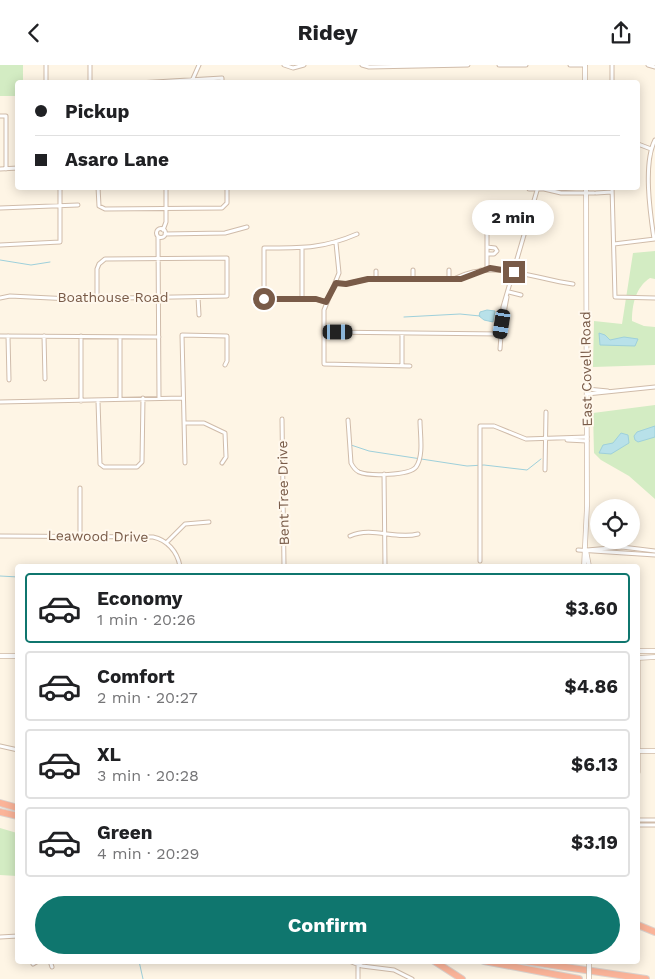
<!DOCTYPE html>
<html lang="en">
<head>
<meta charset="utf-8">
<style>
  body { margin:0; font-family:"Work Sans",sans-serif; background:#f2f2f2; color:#202124; height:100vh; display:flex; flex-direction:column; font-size:19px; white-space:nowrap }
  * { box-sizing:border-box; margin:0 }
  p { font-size:16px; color:#757577 }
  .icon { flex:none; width:28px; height:28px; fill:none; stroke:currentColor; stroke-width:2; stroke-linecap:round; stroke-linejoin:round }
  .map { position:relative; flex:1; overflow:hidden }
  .details { position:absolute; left:15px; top:499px; width:625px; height:400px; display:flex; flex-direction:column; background:#fff; border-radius:5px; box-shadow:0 2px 12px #0003 }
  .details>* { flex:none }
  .hud { position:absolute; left:15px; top:15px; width:625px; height:110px; border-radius:5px; box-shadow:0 2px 12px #0003; display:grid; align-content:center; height:110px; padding:0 20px; background:#fff }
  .fabs { position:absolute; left:590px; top:434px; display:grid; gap:10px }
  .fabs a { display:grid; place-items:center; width:50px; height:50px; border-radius:50%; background:#fff; box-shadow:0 2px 12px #0003; font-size:25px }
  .end { position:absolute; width:22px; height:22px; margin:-11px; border:6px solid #795b48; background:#fff; box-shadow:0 0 0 2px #fff }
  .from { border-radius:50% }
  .bubble { position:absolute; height:35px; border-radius:18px; background:#fff; box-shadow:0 2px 12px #0003; font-size:16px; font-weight:700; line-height:35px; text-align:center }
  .car { position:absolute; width:15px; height:30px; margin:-15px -8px; border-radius:6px; box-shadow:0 0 4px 1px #0007; background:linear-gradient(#222 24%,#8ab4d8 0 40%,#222 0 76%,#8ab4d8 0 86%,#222 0) }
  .hud b { display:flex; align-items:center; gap:18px; height:48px; font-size:19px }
  .hud b+b { border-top:1px solid #e0e0e0 }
  .hud i { width:12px; height:12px; background:#202124 }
  ul { padding:9px 0 0; list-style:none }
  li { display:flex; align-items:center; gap:15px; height:70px; margin:0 10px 8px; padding:0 10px; border:2px solid #e0e0e0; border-radius:5px }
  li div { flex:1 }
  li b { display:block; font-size:19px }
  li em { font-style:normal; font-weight:700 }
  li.on { border-color:#0f766e }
  li>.icon { width:45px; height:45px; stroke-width:1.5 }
  .cta { display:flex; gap:10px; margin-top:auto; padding:10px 20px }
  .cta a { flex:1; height:58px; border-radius:30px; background:#0f766e; color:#fff; font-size:20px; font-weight:700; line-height:58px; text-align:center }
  header { display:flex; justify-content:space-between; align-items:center; height:65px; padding:0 20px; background:#fff; font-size:22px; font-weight:700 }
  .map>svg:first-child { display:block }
</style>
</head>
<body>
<header><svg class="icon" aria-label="back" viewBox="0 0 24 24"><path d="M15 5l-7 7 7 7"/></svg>Ridey<svg class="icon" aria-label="share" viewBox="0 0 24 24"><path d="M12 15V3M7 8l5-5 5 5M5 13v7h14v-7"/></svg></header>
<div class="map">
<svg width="655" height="914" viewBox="0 0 655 914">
  <rect width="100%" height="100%" fill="#fef5e5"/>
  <path fill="#d3ecc3" d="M0,0H23V17L18,18L17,31H0Z
    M655,186V214L650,213C636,222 632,239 632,256L644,261L655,262V300L593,302L594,256L622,259L633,188Z
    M655,340V434L629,411L601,395L594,388L593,348Z
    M0,763L17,768V811L0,810Z"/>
  <path fill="#b8e1e9" stroke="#9ed0db" d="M487,245L495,246L493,257L484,255L479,251L480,247Z
    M599,268L605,270L610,275L624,272L638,274L635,281L600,280Z
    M655,361V372L638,377L635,375L634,371L637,367Z
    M621,368L628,370L629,378L611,389L599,388L603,380L613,378Z"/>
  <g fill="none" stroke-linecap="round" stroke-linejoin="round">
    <path stroke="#9ed0db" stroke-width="1" d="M0,195L31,200L50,197
      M404,252L460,249L480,251
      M351,380L369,386L467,401L484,400L527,405L541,394
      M0,511L18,512
      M139,896L143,914"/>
    <defs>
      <path id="minor" d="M46,0V18
        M90,0V18
        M284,0L293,3L304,0
        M362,0L369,2L468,0
        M499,0H526
        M570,0H585
        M612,0V18
        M648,0L655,2
        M138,18L222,13V18
        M191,18L199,0
        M0,51H6V104
        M638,79L651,84
        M0,104L18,103
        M98,122L99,141L105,144L222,143L227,138V122
        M587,122L544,124L561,128H594
        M612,122L615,232L655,233
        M529,124H544
        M596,128L612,127
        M0,143L78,140
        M156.5 168a4.5 4.5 0 1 1 9 0a4.5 4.5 0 1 1-9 0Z
        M163,165L166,157V122
        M165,169L225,168L247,162
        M158,172L159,333
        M654,174C650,147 643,98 655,75
        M336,178L339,208L324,245V299L410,301
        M614,179L655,174
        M0,180L60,177V122
        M487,182L495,183L497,186L494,189H487
        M487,204V153L508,151
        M376,206V214
        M449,213V205
        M456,213C494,194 534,214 573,219
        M413,214V205
        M336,218L346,219L368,214H461L481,205
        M509,227L521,230
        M198,232L199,250
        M0,233L10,231L71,234L227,231V193L105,194L99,199L97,204V233
        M302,234V183
        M326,237L316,234H264V183C301,183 322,184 357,169
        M504,248L507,232
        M324,267L501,269
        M402,268V300
        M0,271L159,272
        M8,271L9,315
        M44,271L45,314
        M120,272V333
        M500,284L503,242L538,122
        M587,324L608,326
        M587,329L655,322
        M81,336V271
        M98,336L100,399L104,402H137L142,397L143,333
        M0,337L183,333
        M282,354L284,501
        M348,355L351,398C353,402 355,405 359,407C368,411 409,411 416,402C424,391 420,369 420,356
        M185,358H204L225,368L226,392L222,398
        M567,375L587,376
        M185,398L182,270L227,271V296L225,300
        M545,405L546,347
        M384,409L385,501
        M0,471L153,472C167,475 177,486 180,501
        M80,471V423
        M350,471C372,461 396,475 418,469
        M166,478L185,459L209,457
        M578,485L655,490
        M587,485L622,482L655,486
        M480,496V361H494L526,374L587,372
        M0,681L18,685
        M638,707V593
        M638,755H655
        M638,760H655
        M0,872L18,871
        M50,896L52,902
        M349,896L362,901L394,905L412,914
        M33,899L38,896
        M358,914V901"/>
      <path id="tertiary" d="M585,18V0
        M586,485L589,501
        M584,501L587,441L586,122
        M638,586H655
        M0,591H18
        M638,593L655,592
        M638,686H655"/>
      <path id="motorway" d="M0,738L18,743
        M0,747L18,751
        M638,860L655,867
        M434,896L462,914
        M484,896L579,914
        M525,896L646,914"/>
    </defs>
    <use href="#minor" stroke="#d0bcaa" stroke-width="5"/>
    <use href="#tertiary" stroke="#d0bcaa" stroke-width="5.5"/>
    <use href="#motorway" stroke="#dcd4cf" stroke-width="8"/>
    <use href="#minor" stroke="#fff" stroke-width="3"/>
    <use href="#tertiary" stroke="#fff" stroke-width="4"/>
    <use href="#motorway" stroke="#fbb499" stroke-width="6"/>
    <defs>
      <path id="tertiary-bridge" d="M589,896V914"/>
    </defs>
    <use href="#tertiary-bridge" stroke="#d0bcaa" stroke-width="5.5" stroke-linecap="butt"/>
    <use href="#tertiary-bridge" stroke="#fff" stroke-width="4"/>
  </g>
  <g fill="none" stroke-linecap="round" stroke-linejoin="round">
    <path stroke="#795b48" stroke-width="6" d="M264,234H316L326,237L336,218L346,219L368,214H461L490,203L514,207"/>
  </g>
  <g text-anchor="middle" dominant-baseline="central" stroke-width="4" stroke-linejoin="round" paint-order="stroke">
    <g font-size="14" fill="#795b48" stroke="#fff8ed">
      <text x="113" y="232">Boathouse Road</text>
      <text transform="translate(586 304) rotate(-91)">East Covell Road</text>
      <text transform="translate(283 428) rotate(-91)">Bent Tree Drive</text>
      <text transform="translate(98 471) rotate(1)">Leawood Drive</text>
    </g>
  </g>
</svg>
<div class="fabs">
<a><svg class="icon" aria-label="locate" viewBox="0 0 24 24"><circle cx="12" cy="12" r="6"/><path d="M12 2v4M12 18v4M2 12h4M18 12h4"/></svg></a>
</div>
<i class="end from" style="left:264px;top:234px"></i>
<i class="end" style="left:514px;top:207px"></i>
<div class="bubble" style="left:472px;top:135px;width:82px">2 min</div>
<i class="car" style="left:502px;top:259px;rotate:189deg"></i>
<i class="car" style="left:338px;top:267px;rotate:90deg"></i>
<div class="hud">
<b><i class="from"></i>Pickup</b>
<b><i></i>Asaro Lane</b>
</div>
<section class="details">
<ul>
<li class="on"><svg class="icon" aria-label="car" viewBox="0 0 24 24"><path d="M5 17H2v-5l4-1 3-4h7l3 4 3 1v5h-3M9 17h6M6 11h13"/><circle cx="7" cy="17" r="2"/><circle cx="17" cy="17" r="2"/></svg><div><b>Economy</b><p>1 min · 20:26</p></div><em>$3.60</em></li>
<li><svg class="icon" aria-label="car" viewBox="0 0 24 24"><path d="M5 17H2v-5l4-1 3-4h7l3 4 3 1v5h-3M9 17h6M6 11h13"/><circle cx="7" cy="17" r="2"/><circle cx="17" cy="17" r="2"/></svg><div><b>Comfort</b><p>2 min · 20:27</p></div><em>$4.86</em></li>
<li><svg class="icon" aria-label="car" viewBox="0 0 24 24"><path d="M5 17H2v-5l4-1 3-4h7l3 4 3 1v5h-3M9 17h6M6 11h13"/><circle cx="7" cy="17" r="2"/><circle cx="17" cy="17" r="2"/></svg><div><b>XL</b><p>3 min · 20:28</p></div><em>$6.13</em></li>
<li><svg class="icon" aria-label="car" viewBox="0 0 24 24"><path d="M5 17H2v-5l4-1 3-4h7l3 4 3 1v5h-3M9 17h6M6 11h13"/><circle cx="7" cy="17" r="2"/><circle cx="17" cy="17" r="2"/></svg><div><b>Green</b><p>4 min · 20:29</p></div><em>$3.19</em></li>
</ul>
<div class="cta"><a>Confirm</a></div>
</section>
</div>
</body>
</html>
